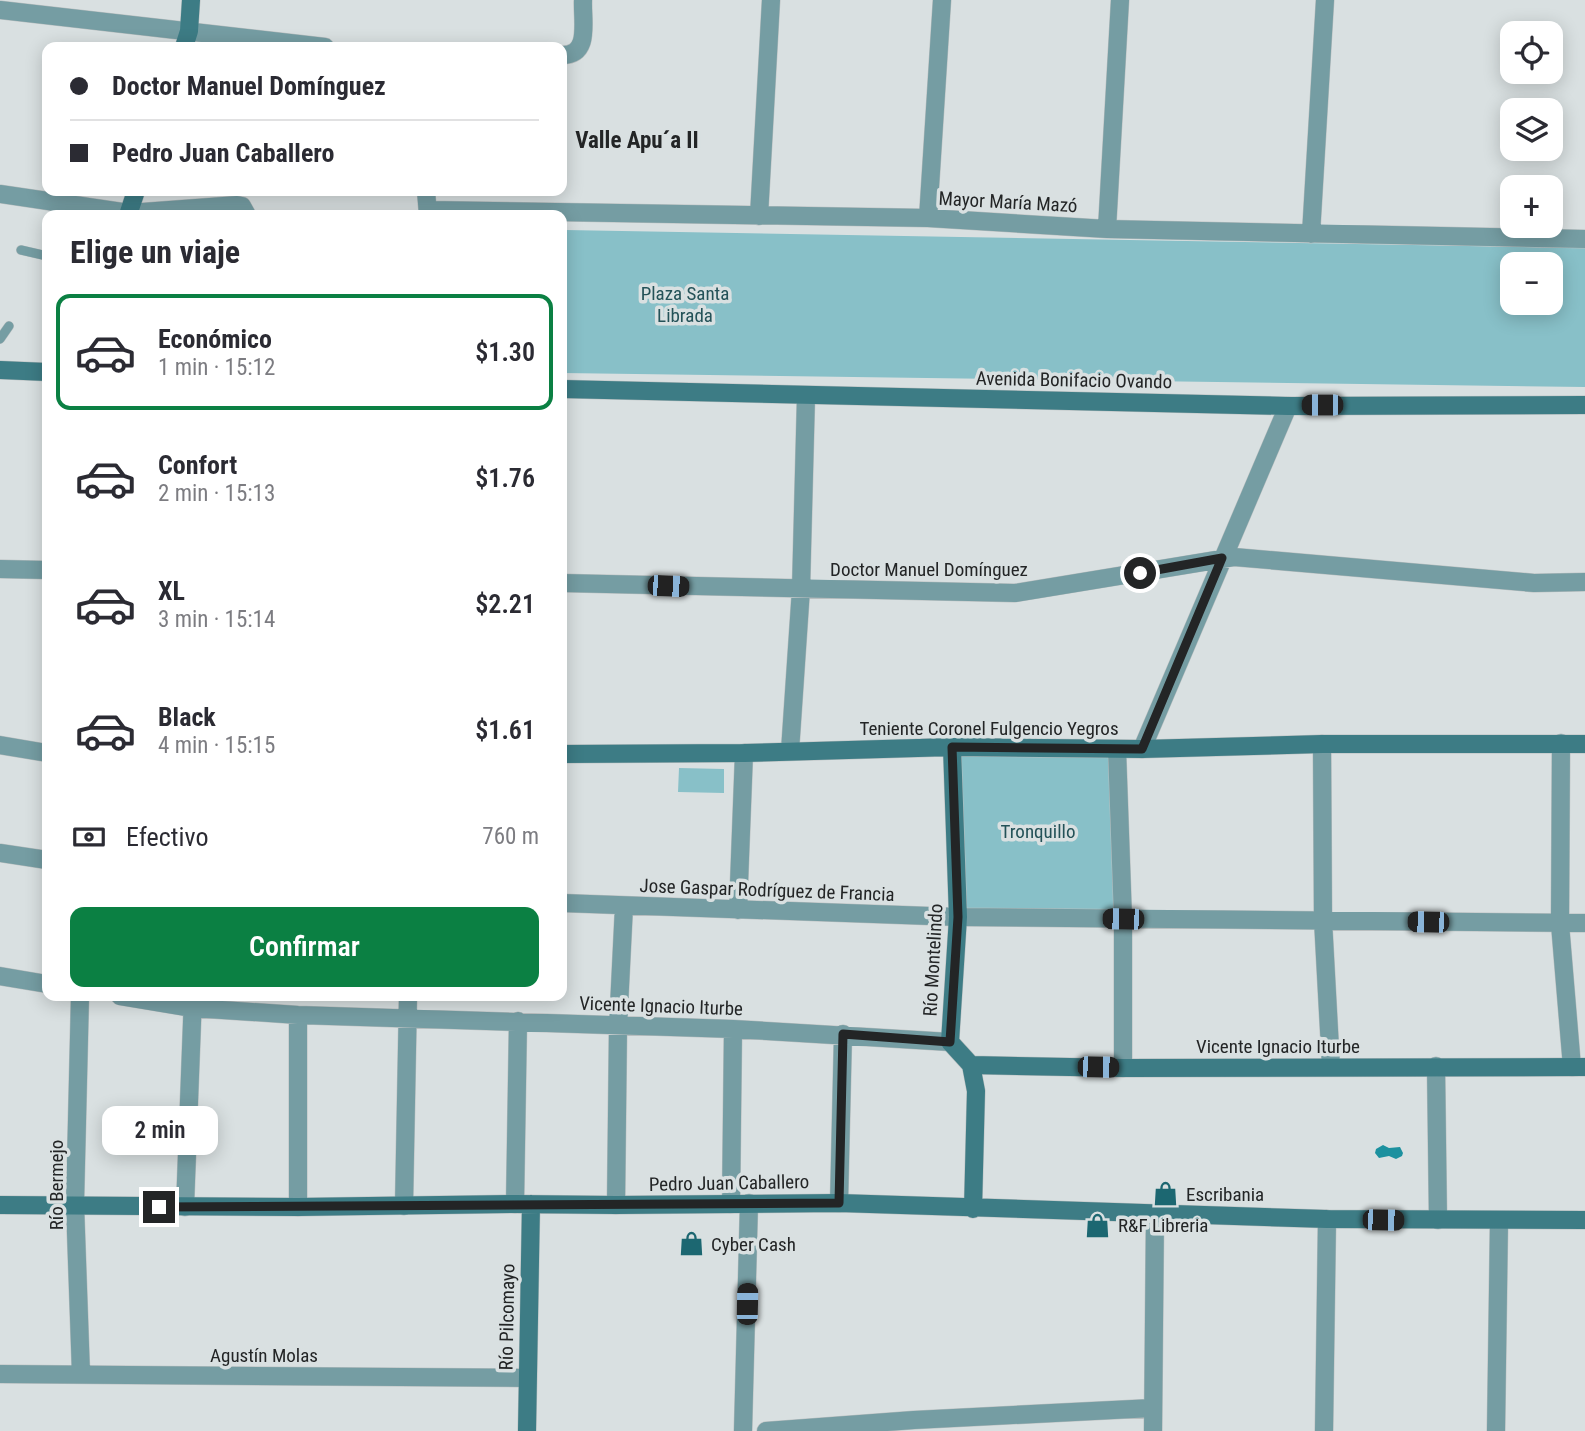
<!DOCTYPE html>
<html lang="es">
<head>
<meta charset="utf-8">
<style>
  body { margin:0; font-family:"Roboto Condensed",sans-serif; background:#f2f2f3; color:#2b2b33; height:100vh; display:flex; flex-direction:column; font-size:26px; white-space:nowrap }
  * { box-sizing:border-box; margin:0 }
  p { font-size:23px; color:#7c7c81 }
  .icon { flex:none; width:38px; height:38px; fill:none; stroke:currentColor; stroke-width:2; stroke-linecap:round; stroke-linejoin:round }
  .map { position:relative; flex:1; overflow:hidden }
  .panel { position:absolute; left:42px; top:210px; width:525px; height:791px; display:flex; flex-direction:column; background:#fff; border-radius:14px; box-shadow:0 4px 18px #0003 }
  .panel>* { flex:none }
  .banner { position:absolute; left:42px; top:42px; width:525px; height:154px; border-radius:14px; box-shadow:0 4px 18px #0003; display:grid; align-content:center; height:154px; padding:0 28px; background:#fff }
  .controls { position:absolute; left:1500px; top:21px; display:grid; gap:14px }
  .controls a { display:grid; place-items:center; width:63px; height:63px; border-radius:14px; background:#fff; box-shadow:0 4px 18px #0003; font-size:35px }
  .end { position:absolute; width:32px; height:32px; margin:-16px; border:9px solid #232526; background:#fff; box-shadow:0 0 0 4px #fff }
  .from { border-radius:50% }
  .bubble { position:absolute; height:49px; border-radius:14px; background:#fff; box-shadow:0 4px 18px #0003; font-size:23px; font-weight:600; line-height:49px; text-align:center }
  .car { position:absolute; width:21px; height:42px; margin:-21px -10px; border-radius:9px; box-shadow:0 0 5px 2px #0007; background:linear-gradient(#222 24%,#8ab4d8 0 40%,#222 0 76%,#8ab4d8 0 86%,#222 0) }
  .banner b { display:flex; align-items:center; gap:24px; height:66px; font-size:26px }
  .banner b+b { border-top:2px solid #e1e1e2 }
  .banner i { width:18px; height:18px; background:#2b2b33 }
  ul { padding:0; list-style:none }
  li { display:flex; align-items:center; gap:21px; height:116px; margin:0 14px 10px; padding:0 14px; border:4px solid transparent; border-radius:14px }
  li div { flex:1 }
  li b { display:block; font-size:26px }
  li em { font-style:normal; font-weight:600 }
  li.current { border-color:#0b8043 }
  li>.icon { width:63px; height:63px; stroke-width:1.5 }
  h2 { padding:0 28px; font-size:32px; line-height:84px }
  .pay { display:flex; align-items:center; gap:18px; height:77px; padding:0 28px; font-size:26px }
  .pay p { margin-inline-start:auto }
  .primary-button { display:flex; gap:14px; margin-top:auto; padding:14px 28px }
  .primary-button a { flex:1; height:80px; border-radius:14px; background:#0b8043; color:#fff; font-size:28px; font-weight:600; line-height:80px; text-align:center }
  .map>svg:first-child { display:block }
</style>
</head>
<body>
<div class="map">
<svg width="1585" height="1431" viewBox="0 0 1585 1431">
  <rect width="100%" height="100%" fill="#d9e0e1"/>
  <path fill="#88c0c8" fill-rule="evenodd" d="M565,230L1585,248V387L562,373ZM1512,264H1550V303H1512Z
    M961,753L1112,754L1116,909L965,910Z
    M679,768L724,769V793L678,792Z"/>
  <path fill="#1c919f" d="M1383,1145L1389,1148L1400,1147L1403,1153L1402,1156L1396,1159L1389,1156L1379,1158L1375,1153L1376,1149Z"/>
  <g fill="none" stroke-linecap="round" stroke-linejoin="round">
    <defs>
      <path id="lane" d="M21,250L47,256
        M0,339L9,326"/>
      <path id="street" d="M0,10L325,47
        M562,55C591,55 582,22 583,0
        M426,191L428,215
        M0,194L129,213L237,205L242,206L247,215
        M428,210L928,218L1107,229L1585,239
        M759,216L771,0
        M928,218L942,0
        M1107,229L1120,0
        M1311,234L1325,0
        M0,569L47,570
        M562,583L1015,593L1234,557L1534,583L1585,582
        M1561,743L1560,924L1572,1067
        M1322,744L1323,920L1331,1067
        M0,745L47,753
        M1117,749L1123,919V1068
        M1142,749L1288,406
        M790,751L801,589L806,396
        M0,853L47,860
        M562,903L958,917L1585,923
        M738,910L744,753
        M0,976L47,984
        M80,996L75,1204L81,1374
        M120,996L192,1008L298,1015L733,1029L950,1042
        M298,1015V1207
        M1436,1066L1438,1220
        M839,1203L843,1034
        M515,1204L518,1021
        M731,1204L733,1029
        M616,1205L618,1027L624,906
        M404,1206L408,996
        M185,1207L193,996
        M0,1374L527,1378
        M743,1431L749,1203
        M766,1431L914,1420L1153,1408
        M1153,1431L1155,1214
        M1324,1431L1327,1219
        M1496,1431L1499,1221"/>
      <path id="secondary" d="M184,47L189,31L191,0
        M128,215L136,191
        M0,370L47,372
        M562,389L1288,406L1585,405
        M952,747L958,917L950,1042L971,1065L976,1091L973,1209
        M562,754L744,753L952,747L1142,749L1322,744H1585
        M971,1065L1123,1068L1585,1067
        M0,1205L298,1207L515,1204L616,1205L839,1203L1327,1219L1585,1220
        M527,1431L531,1204"/>
    </defs>
    <use href="#lane" stroke="#b8bebf" stroke-width="10"/>
    <use href="#street" stroke="#b8bebf" stroke-width="19"/>
    <use href="#secondary" stroke="#b8bebf" stroke-width="19"/>
    <use href="#lane" stroke="#759da3" stroke-width="9"/>
    <use href="#street" stroke="#759da3" stroke-width="18"/>
    <use href="#secondary" stroke="#3d7c85" stroke-width="18"/>
  </g>
  <g fill="none" stroke-linecap="round" stroke-linejoin="round">
    <path stroke="#232526" stroke-width="9" d="M159,1207L839,1203L843,1034L950,1042L958,917L952,747L1142,749L1222,558L1140,573"/>
  </g>
  <defs>
    <symbol id="shop-bare" viewBox="-9 -9 18 18"><path d="M-5-2.5h2.3a2.7 3.5 0 0 1 5.4 0H5L5.5 6h-11ZM-1.5-2.5h3a1.5 2.3 0 0 0-3 0Z" fill="#1c6771" stroke="#d9e0e1" stroke-width="2.5" paint-order="stroke"/></symbol>
  </defs>
  <g fill-rule="evenodd">
    <use href="#shop-bare" x="1148" y="1176" width="35" height="35"/>
    <use href="#shop-bare" x="1080" y="1208" width="35" height="35"/>
    <use href="#shop-bare" x="674" y="1226" width="35" height="35"/>
  </g>
  <g text-anchor="middle" dominant-baseline="central" stroke-width="7" stroke-linejoin="round" paint-order="stroke">
    <g font-size="19" fill="#232526" stroke="#d9e0e1">
      <text transform="translate(1008 202) rotate(3)">Mayor María Mazó</text>
      <text transform="translate(1074 380) rotate(1)">Avenida Bonifacio Ovando</text>
      <text x="929" y="569">Doctor Manuel Domínguez</text>
      <text x="989" y="728">Teniente Coronel Fulgencio Yegros</text>
      <text transform="translate(767 890) rotate(2)">Jose Gaspar Rodríguez de Francia</text>
      <text transform="translate(933 960) rotate(-87)">Río Montelindo</text>
      <text transform="translate(661 1006) rotate(2)">Vicente Ignacio Iturbe</text>
      <text x="1278" y="1046">Vicente Ignacio Iturbe</text>
      <text transform="translate(729 1183) rotate(-1)">Pedro Juan Caballero</text>
      <text transform="translate(56 1185) rotate(-90)">Río Bermejo</text>
      <text transform="translate(507 1317) rotate(-89)">Río Pilcomayo</text>
      <text x="264" y="1355">Agustín Molas</text>
    </g>
    <g font-size="19" fill="#245258" stroke="#d9e0e1">
      <text x="685" y="293">Plaza Santa<tspan x="685" dy="22">Librada</tspan></text>
      <text x="1038" y="831">Tronquillo</text>
    </g>
    <g font-size="19" fill="#232526" stroke="#d9e0e1" text-anchor="start">
      <text x="1186" y="1194">Escribania</text>
      <text x="1118" y="1225">R&amp;F Libreria</text>
      <text x="711" y="1244">Cyber Cash</text>
    </g>
    <g font-size="23" font-weight="bold" fill="#232526" stroke="#d9e0e1">
      <text x="637" y="140">Valle Apu´a II</text>
    </g>
  </g>
</svg>
<div class="controls">
<a><svg class="icon" aria-label="locate" viewBox="0 0 24 24"><circle cx="12" cy="12" r="6"/><path d="M12 2v4M12 18v4M2 12h4M18 12h4"/></svg></a>
<a><svg class="icon" aria-label="layers" viewBox="0 0 24 24"><path d="M12 4l9 5-9 5-9-5zM3 14l9 5 9-5"/></svg></a>
<a>+</a>
<a>−</a>
</div>
<i class="end from" style="left:1140px;top:573px"></i>
<i class="end" style="left:159px;top:1207px"></i>
<div class="bubble" style="left:102px;top:1106px;width:116px">2 min</div>
<i class="car" style="left:1322px;top:405px;rotate:270deg"></i>
<i class="car" style="left:668px;top:586px;rotate:92deg"></i>
<i class="car" style="left:1123px;top:919px;rotate:271deg"></i>
<i class="car" style="left:1428px;top:922px;rotate:271deg"></i>
<i class="car" style="left:1098px;top:1067px;rotate:91deg"></i>
<i class="car" style="left:1383px;top:1220px;rotate:91deg"></i>
<i class="car" style="left:747px;top:1304px;rotate:1deg"></i>
<div class="banner">
<b><i class="from"></i>Doctor Manuel Domínguez</b>
<b><i></i>Pedro Juan Caballero</b>
</div>
<section class="panel">
<h2>Elige un viaje</h2>
<ul>
<li class="current"><svg class="icon" aria-label="car" viewBox="0 0 24 24"><path d="M5 17H2v-5l4-1 3-4h7l3 4 3 1v5h-3M9 17h6M6 11h13"/><circle cx="7" cy="17" r="2"/><circle cx="17" cy="17" r="2"/></svg><div><b>Económico</b><p>1 min · 15:12</p></div><em>$1.30</em></li>
<li><svg class="icon" aria-label="car" viewBox="0 0 24 24"><path d="M5 17H2v-5l4-1 3-4h7l3 4 3 1v5h-3M9 17h6M6 11h13"/><circle cx="7" cy="17" r="2"/><circle cx="17" cy="17" r="2"/></svg><div><b>Confort</b><p>2 min · 15:13</p></div><em>$1.76</em></li>
<li><svg class="icon" aria-label="car" viewBox="0 0 24 24"><path d="M5 17H2v-5l4-1 3-4h7l3 4 3 1v5h-3M9 17h6M6 11h13"/><circle cx="7" cy="17" r="2"/><circle cx="17" cy="17" r="2"/></svg><div><b>XL</b><p>3 min · 15:14</p></div><em>$2.21</em></li>
<li><svg class="icon" aria-label="car" viewBox="0 0 24 24"><path d="M5 17H2v-5l4-1 3-4h7l3 4 3 1v5h-3M9 17h6M6 11h13"/><circle cx="7" cy="17" r="2"/><circle cx="17" cy="17" r="2"/></svg><div><b>Black</b><p>4 min · 15:15</p></div><em>$1.61</em></li>
</ul>
<div class="pay"><svg class="icon" aria-label="cash" viewBox="0 0 24 24"><path d="M3 7h18v10H3z"/><circle cx="12" cy="12" r="2"/></svg>Efectivo<p>760 m</p></div>
<div class="primary-button"><a>Confirmar</a></div>
</section>
</div>
</body>
</html>
